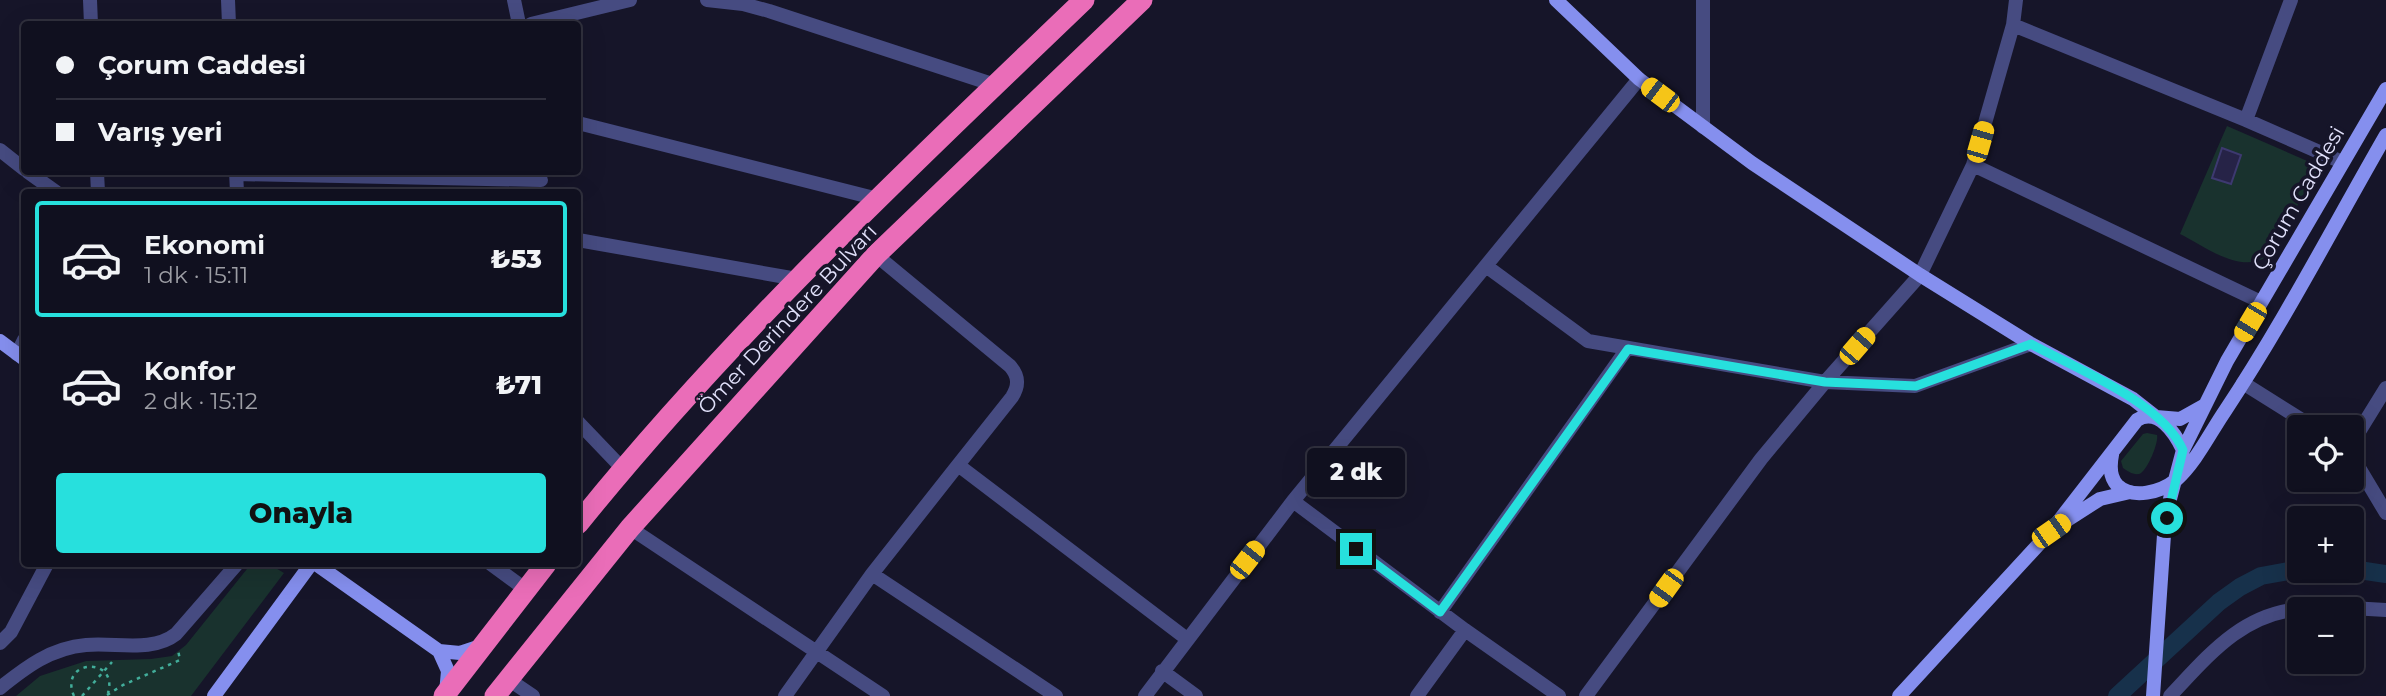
<!DOCTYPE html>
<html lang="tr">
<head>
<meta charset="utf-8">
<style>
  body { margin:0; font-family:Montserrat,sans-serif; background:#191928; color:#f1f3f6; height:100vh; display:flex; flex-direction:column; font-size:26px; white-space:nowrap }
  * { box-sizing:border-box; margin:0 }
  p { font-size:23px; color:#9c9da4 }
  .icon { flex:none; width:38px; height:38px; fill:none; stroke:currentColor; stroke-width:2; stroke-linecap:round; stroke-linejoin:round }
  .map { position:relative; flex:1; overflow:hidden }
  .panel { position:absolute; left:21px; top:189px; width:560px; height:378px; display:flex; flex-direction:column; background:#10101f; border-radius:7px; box-shadow:0 7px 28px #0002,0 0 0 2px #30303d }
  .panel>* { flex:none }
  .banner { position:absolute; left:21px; top:21px; width:560px; height:154px; border-radius:7px; box-shadow:0 7px 28px #0002,0 0 0 2px #30303d; display:grid; align-content:center; height:154px; padding:0 35px; background:#10101f }
  .buttons { position:absolute; left:2287px; top:415px; display:grid; gap:14px }
  .buttons a { display:grid; place-items:center; width:77px; height:77px; border-radius:7px; background:#10101f; box-shadow:0 7px 28px #0002,0 0 0 2px #30303d; font-size:35px }
  .end { position:absolute; width:32px; height:32px; margin:-16px; border:9px solid #27e0dd; background:#111; box-shadow:0 0 0 4px #111 }
  .from { border-radius:50% }
  .bubble { position:absolute; height:49px; border-radius:7px; background:#10101f; box-shadow:0 7px 28px #0002,0 0 0 2px #30303d; font-size:23px; font-weight:800; line-height:49px; text-align:center }
  .car { position:absolute; width:21px; height:42px; margin:-21px -10px; border-radius:9px; box-shadow:0 0 5px 2px #0007; background:linear-gradient(#f5c518 24%,#345 0 40%,#f5c518 0 76%,#345 0 86%,#f5c518 0) }
  .banner b { display:flex; align-items:center; gap:24px; height:66px; font-size:26px }
  .banner b+b { border-top:2px solid #30303d }
  .banner i { width:18px; height:18px; background:#f1f3f6 }
  ul { padding:12px 0 0; list-style:none }
  li { display:flex; align-items:center; gap:21px; height:116px; margin:0 14px 10px; padding:0 21px; border:4px solid transparent; border-radius:7px }
  li div { flex:1 }
  li b { display:block; font-size:26px }
  li em { font-style:normal; font-weight:800 }
  li.current { border-color:#27e0dd }
  li>.icon { width:63px; height:63px; stroke-width:1.5 }
  .button { display:flex; gap:14px; margin-top:auto; padding:14px 35px }
  .button a { flex:1; height:80px; border-radius:7px; background:#27e0dd; color:#111; font-size:28px; font-weight:800; line-height:80px; text-align:center }
  .map>svg:first-child { display:block }
</style>
</head>
<body>
<div class="map">
<svg width="2386" height="696" viewBox="0 0 2386 696">
  <rect width="100%" height="100%" fill="#161529"/>
  <path fill="#19322e" d="M2227,126L2321,167L2266,257C2240,274 2204,246 2180,234Z
    M2147,433L2157,435C2159,442 2147,472 2139,474C2133,475 2127,471 2123,468L2121,461L2143,434Z
    M251,564H269L284,573L191,696H16L40,676L86,661L151,659L172,656L186,645Z"/>
  <g fill="none" stroke-linecap="round" stroke-linejoin="round">
    <path stroke="#17314b" stroke-width="18" d="M2352,569L2386,574
      M2117,696L2219,602L2240,587L2261,576L2300,569"/>
  </g>
  <path fill="#262347" stroke="#3d3970" stroke-width="2" d="M2222,148L2241,155L2231,184L2212,178Z"/>
  <g fill="none" stroke-linecap="round" stroke-linejoin="round">
    <path stroke="#42ad9a" stroke-width="2.5" stroke-dasharray="3.5 5" stroke-linecap="butt" d="M107,695L123,685L180,660L178,650
      M74,696C58,659 119,656 108,693
      M82,696L112,662"/>
    <path stroke="#464b81" stroke-width="14" d="M90,0L91,24
      M228,0L229,24
      M514,0L519,24
      M707,0L743,4L769,11L995,85
      M531,24L630,0
      M2013,25L2246,120L2342,162
      M2246,120L2291,0
      M578,123L878,199
      M1703,127V0
      M0,150L24,169
      M1973,165L2261,302
      M28,172L56,192
      M97,172L98,192
      M236,172L237,192
      M236,174L541,180
      M578,240L797,279
      M876,255L1010,366C1019,376 1019,386 1012,397L958,465
      M1486,266L1588,341L1825,382L1915,386L2031,344
      M17,354L24,340
      M2243,383L2313,427
      M578,422L622,468
      M2352,443L2386,388
      M2352,456L2386,513
      M1293,501L1465,630L1559,696
      M630,528L883,696
      M491,564L525,589
      M872,574L1056,696
      M2303,609L2334,607L2386,610
      M1440,612L1627,349
      M0,643L11,632L47,564
      M1162,671L1196,696
      M508,679L533,696
      M0,688C26,667 51,648 86,645C115,642 152,653 176,634L237,564
      M785,696L872,574L958,465L1187,639
      M1145,696L1293,501L1639,79
      M1417,696L1465,630
      M1586,696L1761,459L1825,382L1920,275L1973,165L2013,25L2016,0
      M2170,696C2208,656 2241,614 2300,609"/>
    <path stroke="#858fee" stroke-width="14" d="M1556,0L1639,79L1752,163L1920,275L2031,344L2133,399L2156,417L2180,419L2205,405
      M0,341L24,359
      M2112,455C2110,465 2109,476 2117,485C2133,500 2161,492 2176,480C2196,462 2210,433 2225,411C2284,322 2333,227 2386,135
      M2064,522L2100,499L2130,492
      M316,564L439,651L448,671L446,693
      M439,651L460,653L481,646
      M214,696L311,564
      M1899,696L2051,531L2137,420C2158,407 2175,433 2183,450
      M2153,696L2164,535L2170,499L2183,450L2227,361L2386,89"/>
    <path stroke="#ea6db8" stroke-width="21" d="M578,524C729,336 910,167 1084,0
      M444,696L546,564
      M495,696L630,528L876,255L1142,0"/>
  </g>
  <g fill="none" stroke-linecap="round" stroke-linejoin="round">
    <path stroke="#27e0dd" stroke-width="9" d="M1356,549L1440,612L1628,349L1825,382L1916,386L2031,344C2077,369 2162,402 2183,450L2167,518"/>
  </g>
  <g text-anchor="middle" dominant-baseline="central" stroke-width="7" stroke-linejoin="round" paint-order="stroke">
    <g font-size="21" fill="#e1e1fb" stroke="#161529">
      <text transform="translate(2298 198) rotate(-60)">Çorum Caddesi</text>
      <text transform="translate(787 319) rotate(-47)">Ömer Derindere Bulvarı</text>
    </g>
  </g>
</svg>
<div class="buttons">
<a><svg class="icon" aria-label="locate" viewBox="0 0 24 24"><circle cx="12" cy="12" r="6"/><path d="M12 2v4M12 18v4M2 12h4M18 12h4"/></svg></a>
<a>+</a>
<a>−</a>
</div>
<i class="end from" style="left:2167px;top:518px"></i>
<i class="end" style="left:1356px;top:549px"></i>
<div class="bubble" style="left:1307px;top:448px;width:98px">2 dk</div>
<i class="car" style="left:1660px;top:95px;rotate:307deg"></i>
<i class="car" style="left:1980px;top:142px;rotate:16deg"></i>
<i class="car" style="left:2250px;top:322px;rotate:211deg"></i>
<i class="car" style="left:1857px;top:346px;rotate:41deg"></i>
<i class="car" style="left:2051px;top:531px;rotate:55deg"></i>
<i class="car" style="left:1247px;top:560px;rotate:38deg"></i>
<i class="car" style="left:1666px;top:588px;rotate:216deg"></i>
<div class="banner">
<b><i class="from"></i>Çorum Caddesi</b>
<b><i></i>Varış yeri</b>
</div>
<section class="panel">
<ul>
<li class="current"><svg class="icon" aria-label="car" viewBox="0 0 24 24"><path d="M5 17H2v-5l4-1 3-4h7l3 4 3 1v5h-3M9 17h6M6 11h13"/><circle cx="7" cy="17" r="2"/><circle cx="17" cy="17" r="2"/></svg><div><b>Ekonomi</b><p>1 dk · 15:11</p></div><em>₺53</em></li>
<li><svg class="icon" aria-label="car" viewBox="0 0 24 24"><path d="M5 17H2v-5l4-1 3-4h7l3 4 3 1v5h-3M9 17h6M6 11h13"/><circle cx="7" cy="17" r="2"/><circle cx="17" cy="17" r="2"/></svg><div><b>Konfor</b><p>2 dk · 15:12</p></div><em>₺71</em></li>
</ul>
<div class="button"><a>Onayla</a></div>
</section>
</div>
</body>
</html>
